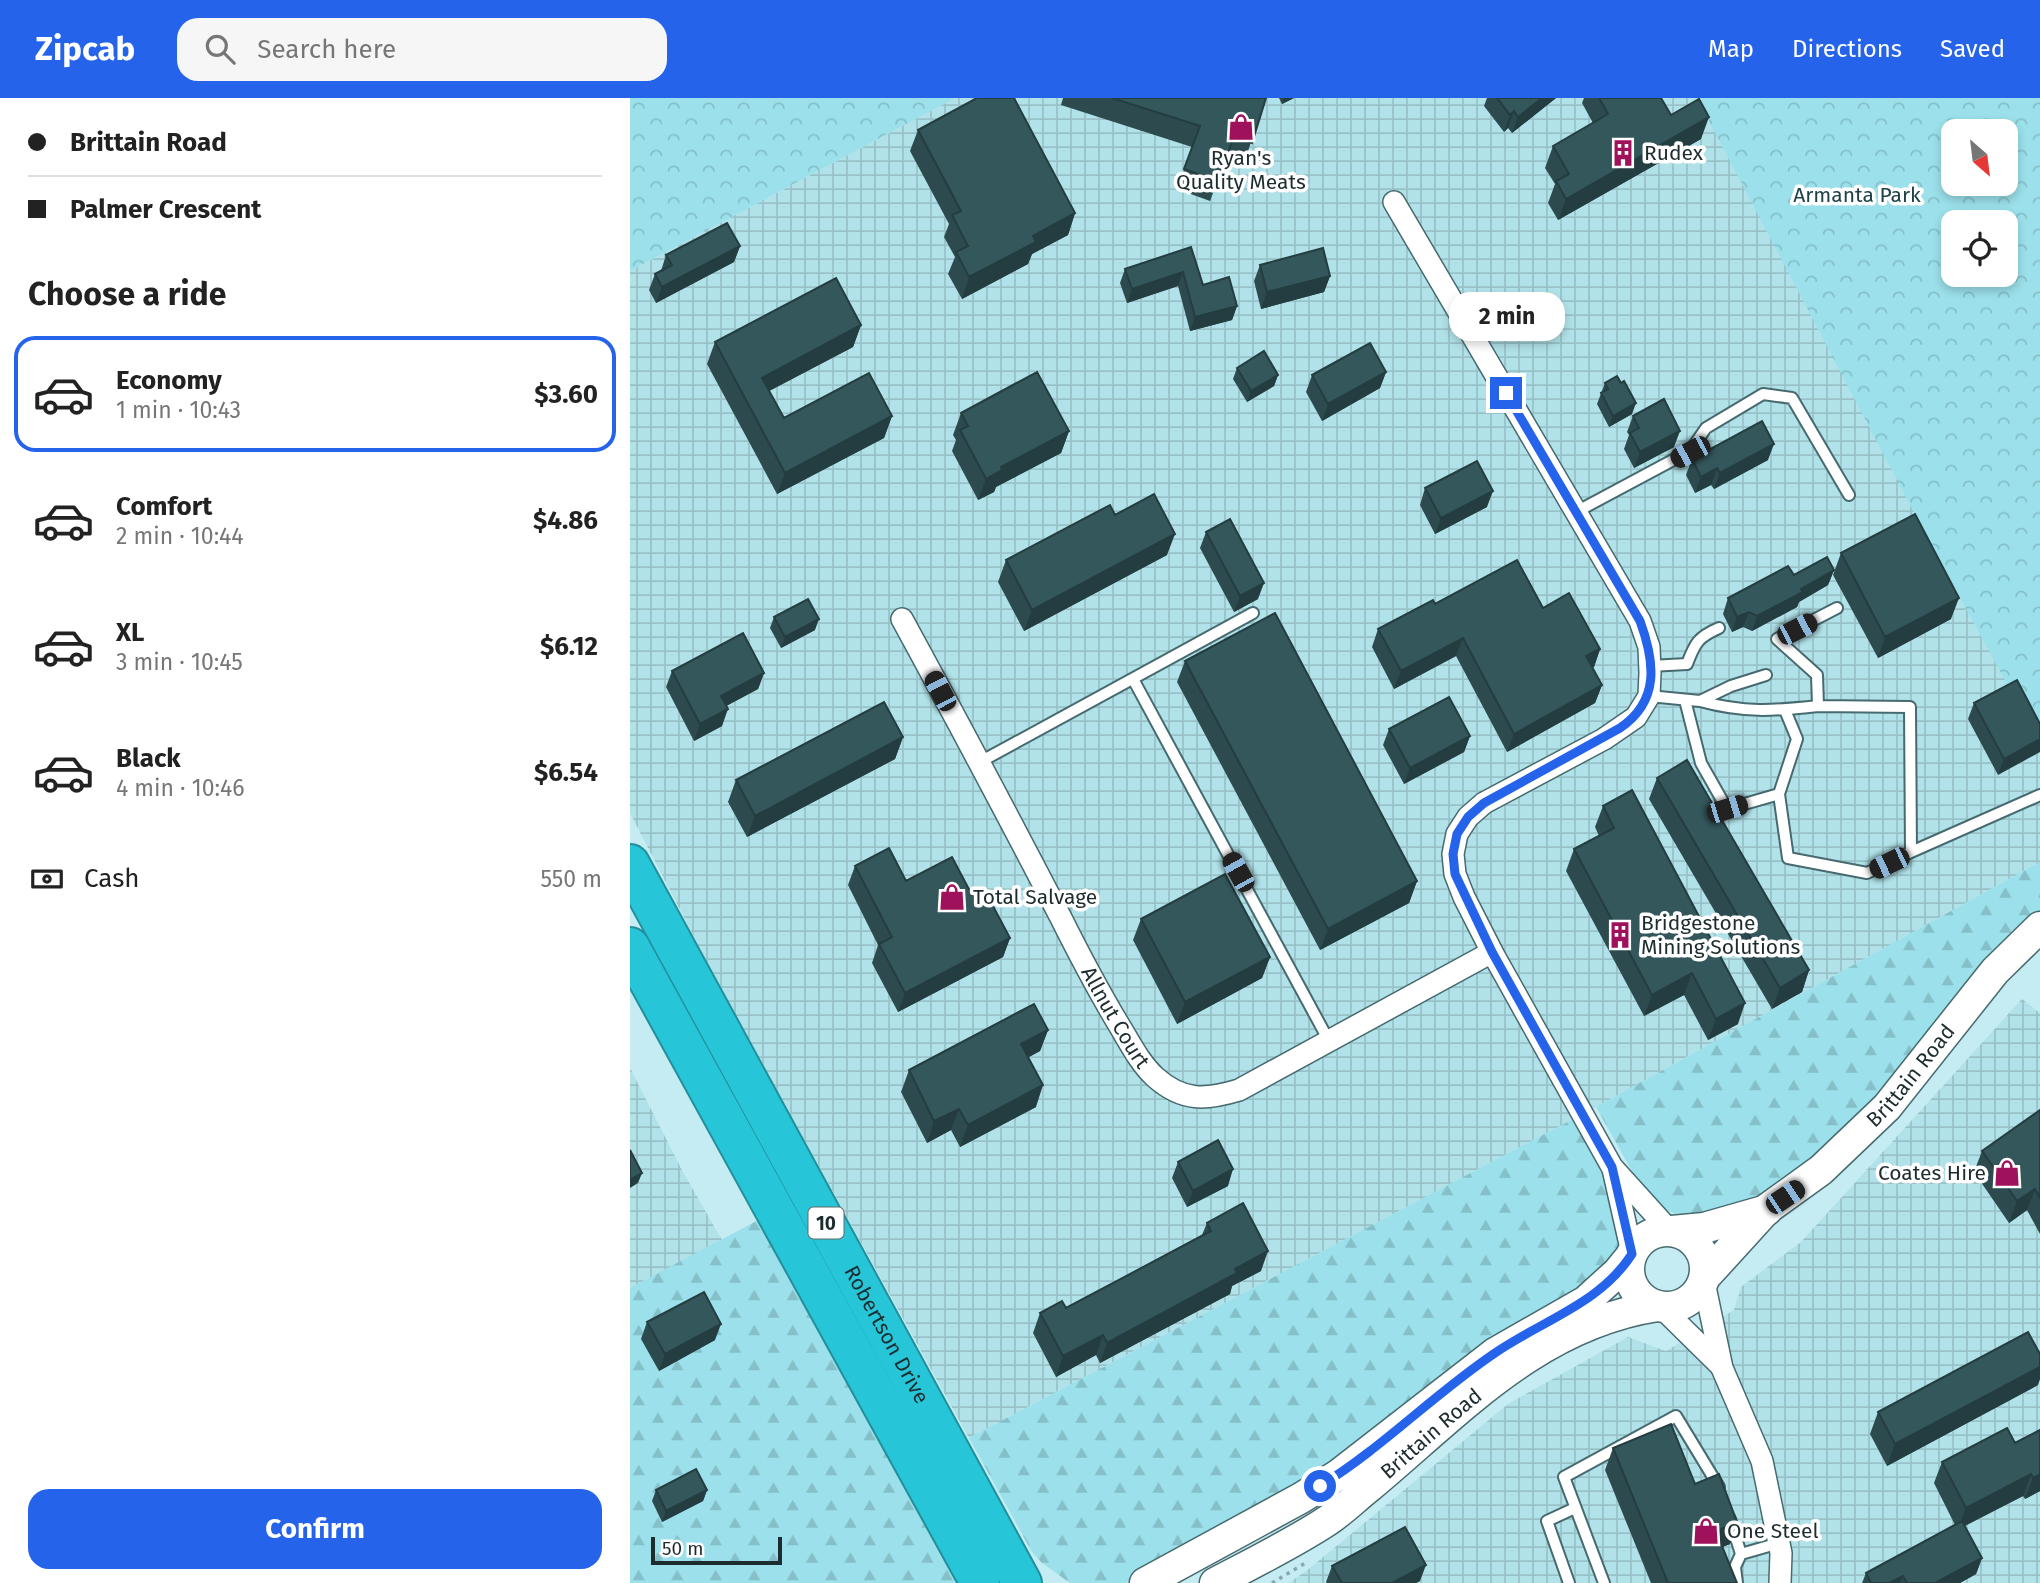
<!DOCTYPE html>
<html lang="en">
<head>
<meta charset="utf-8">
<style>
  body { margin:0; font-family:"Fira Sans",sans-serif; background:#f6f6f6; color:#222; height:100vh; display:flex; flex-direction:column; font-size:26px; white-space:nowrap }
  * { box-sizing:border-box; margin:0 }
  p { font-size:23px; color:#767676 }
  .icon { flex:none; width:38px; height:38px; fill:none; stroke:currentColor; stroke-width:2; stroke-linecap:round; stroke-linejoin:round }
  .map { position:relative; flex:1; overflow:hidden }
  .drawer { display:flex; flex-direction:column; background:#fff; width:630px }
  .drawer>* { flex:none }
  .top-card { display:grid; align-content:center; height:154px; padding:0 28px; background:#fff }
  .needle { width:46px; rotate:152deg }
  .tools { position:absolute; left:1311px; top:21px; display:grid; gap:14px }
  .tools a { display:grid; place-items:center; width:77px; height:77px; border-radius:14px; background:#fff; box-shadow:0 4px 10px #0003; font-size:35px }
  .scale { position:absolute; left:21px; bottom:18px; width:131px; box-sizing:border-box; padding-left:7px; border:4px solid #1d2c2e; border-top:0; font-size:19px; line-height:24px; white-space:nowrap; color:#1d2c2e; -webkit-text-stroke:5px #fff; paint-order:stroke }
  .end { position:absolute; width:32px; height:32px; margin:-16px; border:9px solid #2563eb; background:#fff; box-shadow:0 0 0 4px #fff }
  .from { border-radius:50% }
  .bubble { position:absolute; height:49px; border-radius:21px; background:#fff; box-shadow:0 4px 10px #0003; font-size:23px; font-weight:700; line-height:49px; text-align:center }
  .car { position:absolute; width:21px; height:42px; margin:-21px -10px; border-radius:9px; box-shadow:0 0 5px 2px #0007; background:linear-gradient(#222 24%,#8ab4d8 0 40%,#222 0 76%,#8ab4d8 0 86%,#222 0) }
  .top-card b { display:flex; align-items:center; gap:24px; height:66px; font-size:26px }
  .top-card b+b { border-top:2px solid #e0e0e0 }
  .top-card i { width:18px; height:18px; background:#222 }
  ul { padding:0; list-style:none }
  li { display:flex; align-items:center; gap:21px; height:116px; margin:0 14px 10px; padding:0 14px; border:4px solid transparent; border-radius:21px }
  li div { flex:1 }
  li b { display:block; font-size:26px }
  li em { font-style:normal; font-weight:700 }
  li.current { border-color:#2563eb }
  li>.icon { width:63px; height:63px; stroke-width:1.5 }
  h2 { padding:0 28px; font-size:32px; line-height:84px }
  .pay { display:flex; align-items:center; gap:18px; height:77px; padding:0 28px; font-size:26px }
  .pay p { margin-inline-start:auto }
  .action { display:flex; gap:14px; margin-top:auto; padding:14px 28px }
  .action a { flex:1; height:80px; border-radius:21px; background:#2563eb; color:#fff; font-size:28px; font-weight:700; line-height:80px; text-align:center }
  header { display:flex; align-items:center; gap:42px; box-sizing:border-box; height:98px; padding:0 35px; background:#2563eb; color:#fff }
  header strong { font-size:33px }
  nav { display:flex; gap:38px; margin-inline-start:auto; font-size:24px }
  .search { width:490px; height:63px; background:#f6f6f6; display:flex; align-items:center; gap:18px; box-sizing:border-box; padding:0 24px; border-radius:21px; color:#767676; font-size:26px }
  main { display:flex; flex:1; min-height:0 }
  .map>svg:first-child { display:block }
</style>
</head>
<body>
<header>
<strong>Zipcab</strong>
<div class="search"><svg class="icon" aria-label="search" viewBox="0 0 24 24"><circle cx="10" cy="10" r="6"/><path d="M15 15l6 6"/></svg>Search here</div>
<nav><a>Map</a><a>Directions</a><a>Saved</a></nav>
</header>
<main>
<section class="drawer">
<div class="top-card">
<b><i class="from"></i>Brittain Road</b>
<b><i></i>Palmer Crescent</b>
</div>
<h2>Choose a ride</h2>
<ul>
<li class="current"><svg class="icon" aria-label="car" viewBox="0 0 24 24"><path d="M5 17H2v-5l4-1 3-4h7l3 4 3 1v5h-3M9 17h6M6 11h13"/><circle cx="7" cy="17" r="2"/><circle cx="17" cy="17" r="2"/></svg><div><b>Economy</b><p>1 min · 10:43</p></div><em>$3.60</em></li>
<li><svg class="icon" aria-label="car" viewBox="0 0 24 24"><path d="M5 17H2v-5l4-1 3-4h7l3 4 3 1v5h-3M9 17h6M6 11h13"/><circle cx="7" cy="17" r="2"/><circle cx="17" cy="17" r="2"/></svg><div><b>Comfort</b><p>2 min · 10:44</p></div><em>$4.86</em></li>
<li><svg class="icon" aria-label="car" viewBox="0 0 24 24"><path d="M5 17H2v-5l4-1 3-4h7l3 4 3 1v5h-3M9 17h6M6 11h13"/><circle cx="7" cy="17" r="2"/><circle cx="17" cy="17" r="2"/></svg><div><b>XL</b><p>3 min · 10:45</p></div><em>$6.12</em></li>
<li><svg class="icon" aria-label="car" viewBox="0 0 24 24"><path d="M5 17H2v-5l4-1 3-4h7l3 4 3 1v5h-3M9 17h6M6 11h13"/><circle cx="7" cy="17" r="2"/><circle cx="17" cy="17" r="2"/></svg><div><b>Black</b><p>4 min · 10:46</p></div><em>$6.54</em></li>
</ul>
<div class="pay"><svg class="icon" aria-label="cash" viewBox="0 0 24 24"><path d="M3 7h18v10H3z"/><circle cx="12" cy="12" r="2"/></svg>Cash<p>550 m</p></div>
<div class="action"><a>Confirm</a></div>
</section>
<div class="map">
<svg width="1410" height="1485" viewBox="0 0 1410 1485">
  <defs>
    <pattern id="industrial-grid" width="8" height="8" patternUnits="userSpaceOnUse" patternTransform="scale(1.75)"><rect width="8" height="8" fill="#b1e2e9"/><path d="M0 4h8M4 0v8" fill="none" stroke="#98c2c8"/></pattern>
    <pattern id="forest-firs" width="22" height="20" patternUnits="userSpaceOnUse" patternTransform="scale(1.75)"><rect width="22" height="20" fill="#9be0ea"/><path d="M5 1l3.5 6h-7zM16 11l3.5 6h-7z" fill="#85c0c9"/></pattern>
    <pattern id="park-crowns" width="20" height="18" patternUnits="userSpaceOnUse" patternTransform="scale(1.75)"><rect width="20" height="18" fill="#9be0ea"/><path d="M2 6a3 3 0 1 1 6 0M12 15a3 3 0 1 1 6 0" fill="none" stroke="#85c0c9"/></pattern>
  </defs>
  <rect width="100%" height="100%" fill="#c5ecf2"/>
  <path fill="url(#industrial-grid)" d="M325,0H1068L1410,645V764L966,1009L339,1340L91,891L0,715V173Z
    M1392,901L1410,915V1485H659L680,1470L878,1306L998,1239L1036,1253L1104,1212L1111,1189L1171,1144Z
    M0,970L53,1074L92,1142L0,1190Z"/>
  <path fill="url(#forest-firs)" d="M1410,764V813L1391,830L1270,978L1173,1073L1125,1104L1099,1114L1049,1118L1031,1109L1008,1084L966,1009Z
    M943,1021C959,1052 1001,1118 988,1153C985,1162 978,1170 974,1177L764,1326L569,1447L496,1485H440L412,1465L402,1454L339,1340Z
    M134,1119L334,1485H0V1190Z"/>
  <path fill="url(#park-crowns)" fill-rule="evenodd" d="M0,0H325L0,173Z
    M1067,0H1410V647L1279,405ZM1323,33H1376V86H1323ZM1323,124H1376V177H1323Z"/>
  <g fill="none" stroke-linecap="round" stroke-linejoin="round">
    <defs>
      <path id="lane" d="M946,414L1060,353L1076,330L1133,296L1162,300L1219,397
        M1020,568L1057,566C1065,545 1068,539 1089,530
        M503,581L699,943
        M1019,598L1070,603L1101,588L1136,577
        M1055,602L1071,665L1097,711L1149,696
        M1070,603C1114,615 1143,613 1188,608L1187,577L1147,541L1207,510
        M1188,608L1280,609L1281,754L1410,697
        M1155,612L1167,641L1149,696L1158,760L1237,775L1281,754
        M350,664L623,515
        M1100,1421L1111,1456L1105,1469L1107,1485
        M1111,1456L1149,1445
        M939,1485L917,1423L945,1410
        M974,1485L934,1379L1046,1318L1089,1389"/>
      <g id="street">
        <path d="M764,104L1010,523L1019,549L1020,575L1019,598L1006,619L974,641L854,705L838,719L827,736L823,756L825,776L834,799L862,854L982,1069L1039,1132"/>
        <path id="s1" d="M272,521C326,620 379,720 431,820C450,858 470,896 492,932C502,949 511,966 525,979C553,1004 576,1002 609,992L862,854"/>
        <path d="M983,1071L1002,1155"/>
        <path d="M1074,1184L1092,1270L1132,1363L1151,1455L1150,1485"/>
        <path d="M1031,1209L1091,1268"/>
      </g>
      <g id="secondary">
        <circle cx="1037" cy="1171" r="38"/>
        <path d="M1042,1133L1074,1130L1137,1112"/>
        <path id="s2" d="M1075,1179L1137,1111L1191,1072L1257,1009L1365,873L1410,829"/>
        <path d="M515,1485L671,1400L708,1377L865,1255L956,1203L988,1174L1001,1158"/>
        <path id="s3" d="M585,1485C623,1465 662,1446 697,1423C712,1413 725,1400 739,1389C828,1315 907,1226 1028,1208"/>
      </g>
      <g id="highway">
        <path id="s4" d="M0,766L392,1485"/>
        <path d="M0,849L350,1485"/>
      </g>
    </defs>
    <use href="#lane" stroke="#466a6f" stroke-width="14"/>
    <use href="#street" stroke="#466a6f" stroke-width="24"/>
    <use href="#secondary" stroke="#466a6f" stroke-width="33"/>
    <use href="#highway" stroke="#238f9c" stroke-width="42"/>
    <path stroke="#89a7ac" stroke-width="3.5" stroke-dasharray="3.5 5" stroke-linecap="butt" d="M642,1485L677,1464"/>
    <use href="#lane" stroke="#fff" stroke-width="10"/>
    <use href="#street" stroke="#fff" stroke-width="21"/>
    <use href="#secondary" stroke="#fff" stroke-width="30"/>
    <use href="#highway" stroke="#26c5d7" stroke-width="38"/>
  </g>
  <path fill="#2d4b4f" d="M433,0H636L614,65L596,60L580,103L547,91L562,49L431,7Z
    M649,0H664L652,6Z
    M857,0H926L882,35L878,30L874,34L854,8Z
    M954,0H1031L1041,17L1071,41L928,122L918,105L925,86L915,70L923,48L963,25L952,5Z
    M288,32L445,115L438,137L402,156L398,166L332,201L318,176L325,159L314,139L319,126L280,53Z
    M110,148L104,164L26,205L19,192L25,176L31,173L36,157Z
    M561,149L573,187L607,208L602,222L560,233L548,188L497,205L490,185L495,171Z
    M630,167L700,178L694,194L631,211L624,183Z
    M231,227L223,249L139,293L154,320L262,318L254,340L147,396L77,266L85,244Z
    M607,270L648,277L644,288L617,304L603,281Z
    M756,274L750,290L692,323L676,294L682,277Z
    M975,285H991L1002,316L979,329L967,306Z
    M331,315L439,333L431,355L366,389L364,394L348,402L322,353L326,342L323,337Z
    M1003,318L1044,349L1004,370L994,351L999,337L997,334Z
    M1062,361L1138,362L1084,391L1081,387L1065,395L1056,377Z
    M795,390L857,409L805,436L790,407Z
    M485,417L537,457L394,533L368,484L376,462Z
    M576,434L628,501L604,514L570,450Z
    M1211,455L1321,521L1248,560L1203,477Z
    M1204,472L1198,487L1169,504L1167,509L1122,533L1113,529L1102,534L1093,516L1098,500L1164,477Z
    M913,510L970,551L964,569L962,570L972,587L965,605L877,654L826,558L764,591L742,549L748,531Z
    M144,519L185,532L151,550L140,530Z
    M555,563L787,783L779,805L690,852L547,584Z
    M42,573L134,575L128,591L96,608L92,628L64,643L36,589Z
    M1344,605L1410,626L1368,677L1338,621Z
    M759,631L840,638L834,654L774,686L753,647Z
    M273,639L265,661L117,739L98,704L106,682Z
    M1027,680L1179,872L1172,894L1142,911L1019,701Z
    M973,708L1108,926L1078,942L1054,897L1014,918L936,773L944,751L969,738L965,729Z
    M225,768L276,783L342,797L380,840L373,859L268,914L242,865L248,847L218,787Z
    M511,821L640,859L632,880L547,926L503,842Z
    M418,932L410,953L399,959L406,1009L330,1049L321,1032L297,1045L271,994L279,972Z
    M1410,1012V1136L1397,1112L1379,1125L1344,1074L1352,1053Z
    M548,1064L598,1088L557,1109L542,1080Z
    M577,1125L631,1173L602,1188L600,1196L470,1265L466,1257L426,1279L403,1235L410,1215L436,1210L572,1137Z
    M17,1224L85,1242L29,1273L11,1241Z
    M1408,1287L1257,1368L1240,1336L1248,1314Z
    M1377,1330L1410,1393L1395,1401L1393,1398L1335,1428L1352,1460L1346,1476L1330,1485H1232L1236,1475L1325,1427L1304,1385L1312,1364Z
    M983,1350L1065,1386L1100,1446L1092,1449L1107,1485H1021L975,1372Z
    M26,1392H77L73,1403L32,1424L22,1403Z
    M702,1468L790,1483L786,1485H697L696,1484Z"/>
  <path fill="#243d40" d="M654,0H664L652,6Z
    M912,0H926L882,35L888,19Z
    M884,13L878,30L874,34L880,17Z
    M1079,19L1071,41L928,122L936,101Z
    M445,115L438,137L402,156L398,166L332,201L339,179L403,138Z
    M110,148L104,164L26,205L32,189Z
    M553,174L548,188L497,205L502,191Z
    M700,178L694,194L631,211L637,194Z
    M607,208L602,222L560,233L565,219Z
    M231,227L223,249L124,301L132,280Z
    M756,274L750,290L692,323L698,306Z
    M648,277L644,288L617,304L621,293Z
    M1006,305L1002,316L979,329L983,318Z
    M262,318L254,340L147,396L155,375Z
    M439,333L431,355L366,389L364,394L348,402L356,381L371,369Z
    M1050,333L1044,349L1004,370L1010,354Z
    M1144,346L1138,362L1084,391L1090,375Z
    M1087,370L1081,387L1065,395L1071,379Z
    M863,393L857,409L805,436L811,420Z
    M545,436L537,457L394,533L402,512Z
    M1204,472L1198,487L1169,504L1167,509L1122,533L1127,518L1171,491Z
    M634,485L628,501L604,514L610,498Z
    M1329,500L1321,521L1248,560L1255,539Z
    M1119,514L1113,529L1102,534L1107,519Z
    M189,521L185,532L151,550L155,539Z
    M833,540L826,558L764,591L771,573Z
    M970,551L964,569L950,576L956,558Z
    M134,575L128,591L85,614L91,598Z
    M972,587L965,605L877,654L884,636Z
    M98,611L92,628L64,643L70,626Z
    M840,638L834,654L774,686L780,670Z
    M273,639L265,661L117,739L125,718Z
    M1410,641V654L1368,677L1374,661Z
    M787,783L779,805L690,852L698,831Z
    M380,840L373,859L268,914L275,895Z
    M640,859L632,880L547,926L555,904Z
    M1179,872L1172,894L1142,911L1150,890Z
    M1062,875L1054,897L1014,918L1022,897Z
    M1115,905L1108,926L1078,942L1086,921Z
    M418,932L410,953L384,967L391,946Z
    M413,987L406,1009L330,1049L338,1027Z
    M329,1011L321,1032L297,1045L304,1023Z
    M603,1071L598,1088L557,1109L563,1093Z
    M12,1075L8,1085L0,1090V1082Z
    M1405,1091L1397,1112L1379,1125L1387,1103Z
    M638,1153L631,1173L602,1188L600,1196L470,1265L477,1245L605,1171Z
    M91,1226L85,1242L29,1273L35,1256Z
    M473,1237L466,1257L426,1279L433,1258Z
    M1410,1269V1281L1408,1287L1257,1368L1265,1346Z
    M1401,1376L1393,1398L1328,1431L1336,1410Z
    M1410,1376V1393L1395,1401L1403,1380Z
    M77,1392L73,1403L32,1424L36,1413Z
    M1107,1424L1100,1446L1078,1455L1086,1433Z
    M1352,1460L1346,1476L1330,1485H1305Z
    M796,1467L790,1483L786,1485H762Z
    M1273,1478L1270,1485H1259Z"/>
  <path fill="#34575c" stroke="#243d40" stroke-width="2" d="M347,0H384L445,115L403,138L406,144L339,179L326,154L338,148L322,117L331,113L288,32Z
    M482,0H636L622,45L604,39L587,83L554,71L570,28Z
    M867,0H912L888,19L884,13L880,17Z
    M969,0H1031L1041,17L1069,1L1079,19L936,101L926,83L939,76L923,48L978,16Z
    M97,125L110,148L32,189L25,176L42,167L36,157Z
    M561,149L573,187L599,179L607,208L565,219L553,174L502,191L495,171Z
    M693,150L700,178L637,194L630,167Z
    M206,180L231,227L132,280L154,320L239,275L262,318L155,375L85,244Z
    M740,245L756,274L698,306L682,277Z
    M634,253L648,277L621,293L607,270Z
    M407,274L439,333L371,369L372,372L356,381L330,332L338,328L331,315Z
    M987,278L991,285L994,283L1006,305L983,318L971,295L978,291L975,285Z
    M1034,301L1050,333L1010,354L1000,335L1009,330L1003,318Z
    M1132,323L1144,346L1090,375L1087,370L1071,379L1062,361Z
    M847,363L863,393L811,420L795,390Z
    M524,396L545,436L402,512L376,462L480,407L485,417Z
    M1285,416L1329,500L1255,539L1211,455Z
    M600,421L634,485L610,498L576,434Z
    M1197,459L1204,472L1171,491L1173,494L1127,518L1119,514L1107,519L1098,500L1158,468L1164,477Z
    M887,462L913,510L939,495L970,551L956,558L972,587L884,636L833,540L771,573L748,531L803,502L805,506Z
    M178,501L189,521L155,539L144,519Z
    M645,515L787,783L698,831L555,563Z
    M113,535L134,575L91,598L98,611L70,626L42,573Z
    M1387,582L1410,626V641L1374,661L1344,605Z
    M819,599L840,638L780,670L759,631Z
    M254,604L273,639L125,718L106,682Z
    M1057,662L1179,872L1150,890L1027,680Z
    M1002,692L1115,905L1086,921L1062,875L1022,897L944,751L984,730L973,708Z
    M259,750L276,783L322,759L342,797L354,791L380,840L275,895L249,846L262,839L225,768Z
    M595,776L640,859L555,904L511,821Z
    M404,906L418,932L391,946L413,987L338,1027L329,1011L304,1023L279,972Z
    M1410,1012V1100L1405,1091L1387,1103L1352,1053Z
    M588,1042L603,1071L563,1093L548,1064Z
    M0,1052L12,1075L0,1082Z
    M613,1105L638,1153L605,1171L607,1175L477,1245L473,1237L433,1258L410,1215L432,1203L436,1210L581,1133L577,1125Z
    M74,1194L91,1226L35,1256L17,1224Z
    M1398,1234L1410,1256V1269L1265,1346L1248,1314Z
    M1041,1326L1065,1386L1089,1376L1107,1424L1086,1433L1107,1485H1038L983,1350Z
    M1377,1330L1385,1345L1410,1332V1376L1403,1380L1401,1376L1336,1410L1312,1364Z
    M66,1371L77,1392L36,1413L26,1392Z
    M1332,1423L1352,1460L1305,1485H1277L1273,1478L1259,1485H1241L1236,1475Z
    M775,1429L796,1467L762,1485H712L702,1468Z"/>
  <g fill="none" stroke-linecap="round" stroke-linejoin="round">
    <path stroke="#2563eb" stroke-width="9" d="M690,1388C752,1350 804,1296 865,1255C911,1223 970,1206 1002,1156L982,1069L862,854L825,776L823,756L827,736L838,719L854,705L990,630C1030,603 1025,564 1010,523L876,295"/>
  </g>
  <defs>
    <symbol id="shop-bare" viewBox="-9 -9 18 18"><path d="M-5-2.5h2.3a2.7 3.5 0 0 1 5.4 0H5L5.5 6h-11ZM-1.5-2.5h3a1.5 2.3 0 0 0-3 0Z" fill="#9f115b" stroke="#fff" stroke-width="2.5" paint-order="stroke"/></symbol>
    <symbol id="building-bare" viewBox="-9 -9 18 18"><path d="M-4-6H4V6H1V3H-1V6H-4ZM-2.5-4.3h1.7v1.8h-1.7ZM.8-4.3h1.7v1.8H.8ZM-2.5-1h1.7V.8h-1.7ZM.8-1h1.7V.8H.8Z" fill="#9f115b" stroke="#fff" stroke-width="2.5" paint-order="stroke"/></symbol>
  </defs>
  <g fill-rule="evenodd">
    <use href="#shop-bare" x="592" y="10" width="38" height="38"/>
    <use href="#building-bare" x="974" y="36" width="38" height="38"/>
    <use href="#shop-bare" x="303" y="780" width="38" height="38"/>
    <use href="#building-bare" x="971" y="818" width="38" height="38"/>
    <use href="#shop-bare" x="1358" y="1056" width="38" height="38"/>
    <use href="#shop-bare" x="1057" y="1414" width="38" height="38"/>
  </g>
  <g text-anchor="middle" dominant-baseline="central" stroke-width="7" stroke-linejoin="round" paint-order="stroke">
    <rect fill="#fff" stroke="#616b6d" stroke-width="2" x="178.5" y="1109.5" width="35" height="31" rx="5"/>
    <g font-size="19" font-weight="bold" fill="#1d2c2e">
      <text x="196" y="1125">10</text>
    </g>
    <g font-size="21" fill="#1d2c2e" stroke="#fff" text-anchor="start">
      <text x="1014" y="55">Rudex</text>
      <text x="611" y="60" text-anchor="middle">Ryan's<tspan x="611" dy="24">Quality Meats</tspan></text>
      <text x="343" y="799">Total Salvage</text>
      <text x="1011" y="825">Bridgestone<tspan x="1011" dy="24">Mining Solutions</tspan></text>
      <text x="1356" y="1075" text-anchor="end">Coates Hire</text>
      <text x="1097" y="1433">One Steel</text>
    </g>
    <g font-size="21" fill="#1e4247" stroke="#fff">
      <text x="1227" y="97">Armanta Park</text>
    </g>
    <g font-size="21" fill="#1d2c2e" stroke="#fff">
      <text stroke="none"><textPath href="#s1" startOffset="452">Allnut Court</textPath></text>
      <text stroke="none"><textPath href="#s2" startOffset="289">Brittain Road</textPath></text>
      <text stroke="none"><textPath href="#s4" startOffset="536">Robertson Drive</textPath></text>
      <text stroke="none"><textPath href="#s3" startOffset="264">Brittain Road</textPath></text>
    </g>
  </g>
</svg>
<div class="tools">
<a><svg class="needle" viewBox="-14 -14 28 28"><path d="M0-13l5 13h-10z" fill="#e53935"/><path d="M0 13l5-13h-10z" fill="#767676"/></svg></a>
<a><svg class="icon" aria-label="locate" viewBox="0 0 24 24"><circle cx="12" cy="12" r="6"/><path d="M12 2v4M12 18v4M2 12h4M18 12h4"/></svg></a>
</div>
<div class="scale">50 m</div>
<i class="end from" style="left:690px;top:1388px"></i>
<i class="end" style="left:876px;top:295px"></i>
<div class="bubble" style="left:819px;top:194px;width:116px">2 min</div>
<i class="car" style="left:1060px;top:354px;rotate:242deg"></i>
<i class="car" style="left:1167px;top:531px;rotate:63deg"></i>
<i class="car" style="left:310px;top:593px;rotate:332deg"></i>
<i class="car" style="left:1097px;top:711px;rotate:73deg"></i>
<i class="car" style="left:1259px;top:765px;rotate:244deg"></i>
<i class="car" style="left:608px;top:774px;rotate:331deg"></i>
<i class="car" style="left:1155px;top:1099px;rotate:56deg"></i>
</div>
</main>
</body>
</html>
